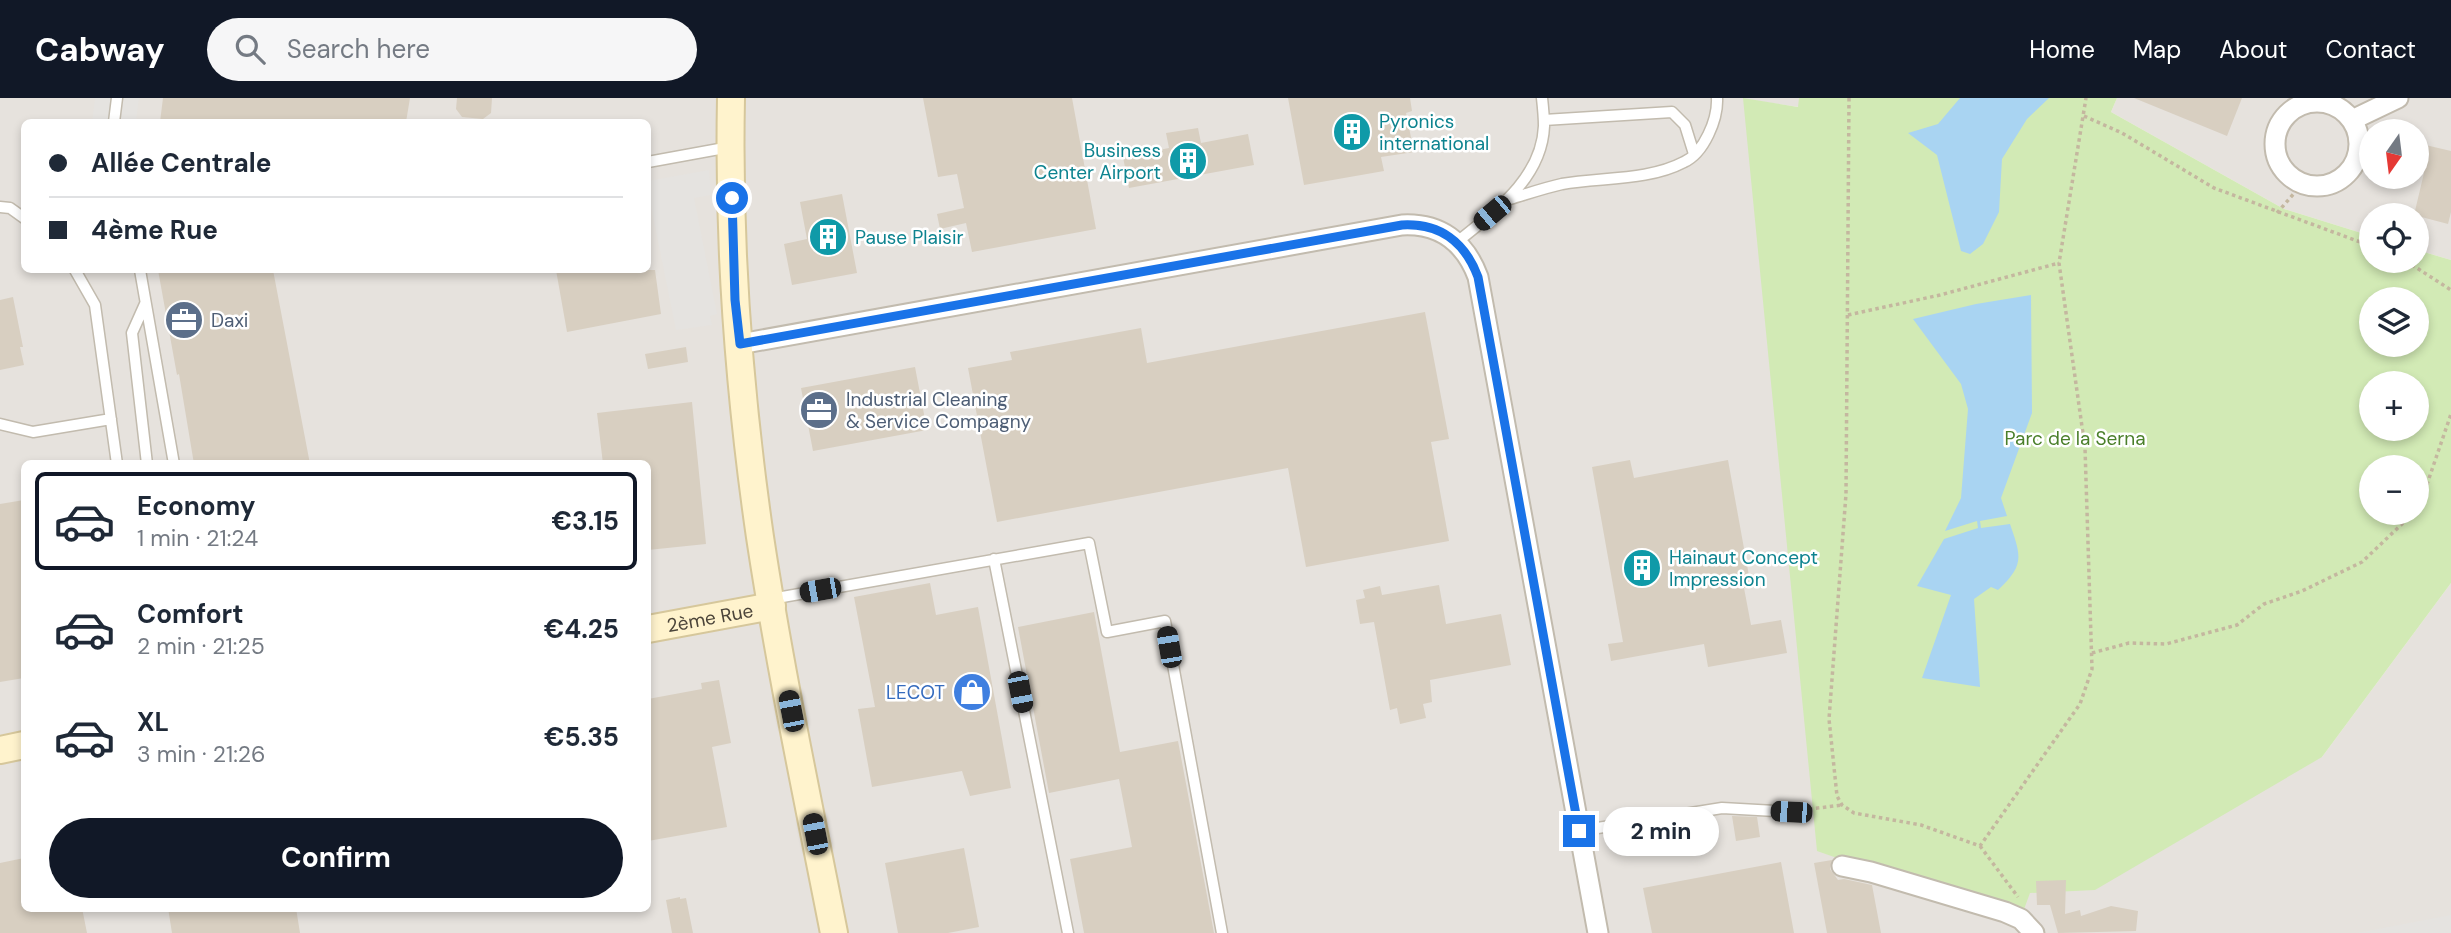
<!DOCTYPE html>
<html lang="en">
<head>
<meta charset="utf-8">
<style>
  body { margin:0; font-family:"DM Sans",sans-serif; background:#f6f6f7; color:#1f2937; height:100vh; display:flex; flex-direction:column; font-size:26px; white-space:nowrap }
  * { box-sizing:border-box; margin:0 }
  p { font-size:23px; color:#747a83 }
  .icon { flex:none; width:38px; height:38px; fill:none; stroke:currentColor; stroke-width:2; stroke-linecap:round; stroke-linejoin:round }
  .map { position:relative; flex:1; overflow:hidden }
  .panel { position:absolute; left:21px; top:362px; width:630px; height:452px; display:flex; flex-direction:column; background:#fff; border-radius:10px; box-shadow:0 4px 10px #0003 }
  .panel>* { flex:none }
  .guide { position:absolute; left:21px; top:21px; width:630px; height:154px; border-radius:10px; box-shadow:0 4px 10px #0003; display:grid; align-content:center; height:154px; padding:0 28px; background:#fff }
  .needle { width:46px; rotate:194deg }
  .buttons { position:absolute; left:2359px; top:21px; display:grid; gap:14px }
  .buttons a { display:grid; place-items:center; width:70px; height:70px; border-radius:50%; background:#fff; box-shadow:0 4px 10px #0003; font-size:35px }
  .end { position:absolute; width:32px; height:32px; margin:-16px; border:9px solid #1a73e8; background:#fff; box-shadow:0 0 0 4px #fff }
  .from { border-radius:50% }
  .bubble { position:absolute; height:49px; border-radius:24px; background:#fff; box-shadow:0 4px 10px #0003; font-size:23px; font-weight:700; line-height:49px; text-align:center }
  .car { position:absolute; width:21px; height:42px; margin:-21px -10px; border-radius:9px; box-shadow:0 0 5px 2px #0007; background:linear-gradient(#222 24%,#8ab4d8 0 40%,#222 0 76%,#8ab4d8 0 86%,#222 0) }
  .guide b { display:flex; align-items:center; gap:24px; height:66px; font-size:26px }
  .guide b+b { border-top:2px solid #e0e1e3 }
  .guide i { width:18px; height:18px; background:#1f2937 }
  ul { padding:12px 0 0; list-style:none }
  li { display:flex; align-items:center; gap:21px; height:98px; margin:0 14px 10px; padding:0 14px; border:4px solid transparent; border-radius:10px }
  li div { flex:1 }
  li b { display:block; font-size:26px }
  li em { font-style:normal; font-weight:700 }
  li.on { border-color:#111827 }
  li>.icon { width:63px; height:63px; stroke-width:1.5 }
  .cta { display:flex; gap:14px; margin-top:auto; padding:14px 28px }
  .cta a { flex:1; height:80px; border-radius:42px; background:#111827; color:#fff; font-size:28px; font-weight:700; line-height:80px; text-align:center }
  header { display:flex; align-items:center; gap:42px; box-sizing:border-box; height:98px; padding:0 35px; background:#111827; color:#fff }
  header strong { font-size:33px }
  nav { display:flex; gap:38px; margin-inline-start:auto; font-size:24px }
  .search { width:490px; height:63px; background:#f6f6f7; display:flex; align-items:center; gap:18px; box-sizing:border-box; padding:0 24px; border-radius:38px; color:#747a83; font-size:26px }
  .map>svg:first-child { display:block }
</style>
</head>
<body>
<header>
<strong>Cabway</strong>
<div class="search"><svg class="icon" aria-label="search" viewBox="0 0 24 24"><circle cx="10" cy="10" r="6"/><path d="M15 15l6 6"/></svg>Search here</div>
<nav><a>Home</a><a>Map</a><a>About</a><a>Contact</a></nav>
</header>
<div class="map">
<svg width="2451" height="835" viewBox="0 0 2451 835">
  <rect width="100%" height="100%" fill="#f6f3ec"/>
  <path fill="#e6e2dd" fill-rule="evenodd" d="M0,0H1799V9L1743,1L2322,659L2451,485V835H0ZM24,24H648V172H24ZM24,366H648V810H24Z
    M2117,0H2451V162L2417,152V117H2371V138L2284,111L2111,14ZM2371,33H2417V79H2371Z"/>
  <path fill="#d2eab5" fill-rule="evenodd" d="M1743,0L1798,9L1799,0H2117L2111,14L2284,111L2371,138V163H2417V152L2451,162V485L2322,659L2095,792L2030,795L2023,814L1842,768L1837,760L1817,753ZM2371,201H2417V247H2371ZM2371,285H2417V331H2371ZM2371,369H2417V415H2371Z"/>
  <path fill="#e5e3e0" d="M95,0H139L136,24H92Z
    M709,72L711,97L694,100L717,216L710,218L712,227L676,232L648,93V83Z
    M2451,817V835H2357Z"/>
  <path fill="#a9d4f2" d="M1960,0H2049L2027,21L2002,61L1999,114L1983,146L1970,156L1961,153L1937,57L1908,35L1938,26Z
    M2031,197L2032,315L2001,400L2007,418L1980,423L1981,430L2010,426C2021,458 2025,467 1998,492L1991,489L1974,501L1980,589L1922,580L1951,497L1917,488L1944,441L1978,430L1977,423L1945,433L1961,400L1968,311L1961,286L1913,221L1976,206Z"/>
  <path fill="#d8cfc1" d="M163,0H410L406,24H160Z
    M457,0H492L491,15L483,21L462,19L456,11Z
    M923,0H1072L1096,131L972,154L966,125L940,131L937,116L964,110L957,76L938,79Z
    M1288,0H1410L1412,13L1406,15L1414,54L1381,59L1384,73L1304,87Z
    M2134,0H2242L2227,38Z
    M1198,30L1201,45L1248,36L1254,67L1129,90L1123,59L1169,50L1166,35Z
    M2417,45L2451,53V114L2448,126L2414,117L2424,75L2417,74Z
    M842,96L857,175L792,187L784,146L807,141L800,104Z
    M158,172H273L310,366H194L179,276L177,277Z
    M556,172H655L661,216L567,234Z
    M13,199L23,249H20L24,267L0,272V202Z
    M1425,214L1449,341L1431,344L1449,443L1306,469L1288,370L997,424L968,270L1012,262L1010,254L1141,230L1147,265Z
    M686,249L688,264L648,271L645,256Z
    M915,269L927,332L813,353L801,290Z
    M692,304L706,446L648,452V366H603L597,315Z
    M1630,362L1634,380L1728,362L1751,489L1744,490L1751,527L1781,522L1787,555L1708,569L1704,546L1611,563L1608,546L1623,544L1592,369Z
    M24,402V580L0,584V406Z
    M930,485L936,517L978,509L1011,690L970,698L962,673L872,689L858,611L875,609L854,499Z
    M1439,487L1446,526L1501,516L1511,567L1430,582L1432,604L1423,606L1426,620L1400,626L1397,610L1390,612L1374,524L1360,526L1356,502L1365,500L1363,492L1380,488L1382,497Z
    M1094,514L1120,654L1178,643L1214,835H1084L1070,761L1132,749L1119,681L1049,695L1018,529Z
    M719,582L731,645L712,649L727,729L648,743V601L702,591L701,585Z
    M1732,718L1757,719L1760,739L1736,743Z
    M964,750L979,829L948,835H898L885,765Z
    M24,760V810H82L87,835H0V765Z
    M1832,762L1830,771L1838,782L1844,781L1872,787L1881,835H1827L1814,765Z
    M1781,764L1794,835H1652L1643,790Z
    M2066,782L2065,816L2080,812L2081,818L2111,808L2138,813L2136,833L2058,835L2050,807H2037L2036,783Z
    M680,799V801L686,800L693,835H672L666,802Z
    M168,810H296L300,835H172Z"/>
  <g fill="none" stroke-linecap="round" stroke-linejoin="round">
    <defs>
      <path id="lane" d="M1544,22L1672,14L1685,27L1694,56
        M114,24L117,0
        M648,64L730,49
        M1510,101C1527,96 1544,90 1562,86C1601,79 1648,83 1684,64C1704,55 1718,21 1717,0
        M0,109L10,110L24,120
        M1457,144C1494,114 1542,81 1544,28C1544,19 1543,9 1542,0
        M75,172L95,207L117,366
        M140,172L174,366
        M145,206L132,235L147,366
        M0,326L33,334L111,321
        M994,461L1068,835
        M771,501L1089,445L1107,534L1165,523L1222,835
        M1579,733L1722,710L1791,714"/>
      <path id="street" d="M2275 46a42 42 0 1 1 84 0a42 42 0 1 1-84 0Z
        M2352,22L2398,0
        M740,246L1402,127C1440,125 1465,144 1478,179L1598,835
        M1842,768L1871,774L2005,814L2021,821L2034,835"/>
      <g id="secondary">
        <path d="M731,0C728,146 739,294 760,439C780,571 808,703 834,835"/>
        <path id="s1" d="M648,531L772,508"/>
        <path d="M0,652L24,647"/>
      </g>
    </defs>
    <use href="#lane" stroke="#c2bbae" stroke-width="13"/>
    <use href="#street" stroke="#c2bbae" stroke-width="23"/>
    <use href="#secondary" stroke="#d6c79b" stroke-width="30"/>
    <path stroke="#c4b79f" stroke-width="3.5" stroke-dasharray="3.5 3.5" stroke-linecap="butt" d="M1849,0L1846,396L1829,621L1837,698L1842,707L1854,715L1921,727L1980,748L2080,606L2092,571L2085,350L2059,165L2086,0
      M2084,18L2122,35L2214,90L2371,148
      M2277,115L2303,85
      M2406,163L2451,192
      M1848,217L1940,197L2059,165
      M2417,405L2424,395L2451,316
      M2092,555L2129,545L2166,546L2237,527L2264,506L2302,493L2362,464L2402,426L2410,415
      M1802,712L1842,707
      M1980,748L2018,799"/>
    <use href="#lane" stroke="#fff" stroke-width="10"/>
    <use href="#street" stroke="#fff" stroke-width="19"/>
    <use href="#secondary" stroke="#fff3cd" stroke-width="26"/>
  </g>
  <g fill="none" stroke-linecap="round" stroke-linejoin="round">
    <path stroke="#1a73e8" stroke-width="9" d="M732,100L735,202L740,246L1402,127C1440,125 1465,144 1478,179L1579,733"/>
  </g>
  <defs>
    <symbol id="building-disc" viewBox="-11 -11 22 22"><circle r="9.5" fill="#0f9aa8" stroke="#fff"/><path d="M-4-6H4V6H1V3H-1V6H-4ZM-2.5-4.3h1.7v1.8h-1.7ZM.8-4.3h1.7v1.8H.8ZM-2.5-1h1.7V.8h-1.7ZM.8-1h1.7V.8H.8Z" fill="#fff"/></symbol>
    <symbol id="office-disc" viewBox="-11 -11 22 22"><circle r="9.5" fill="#5c6f8a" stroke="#fff"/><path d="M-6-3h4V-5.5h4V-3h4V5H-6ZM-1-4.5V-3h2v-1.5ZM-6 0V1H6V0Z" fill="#fff"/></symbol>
    <symbol id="shop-disc" viewBox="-11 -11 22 22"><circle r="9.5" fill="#3f7fe0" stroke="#fff"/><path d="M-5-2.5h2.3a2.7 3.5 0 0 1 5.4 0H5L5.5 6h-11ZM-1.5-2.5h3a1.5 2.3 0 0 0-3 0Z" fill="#fff"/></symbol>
  </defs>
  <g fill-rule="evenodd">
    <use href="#building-disc" x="1330" y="12" width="44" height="44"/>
    <use href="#building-disc" x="1166" y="41" width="44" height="44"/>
    <use href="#building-disc" x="806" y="117" width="44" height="44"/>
    <use href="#office-disc" x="162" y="200" width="44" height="44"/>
    <use href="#office-disc" x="797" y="290" width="44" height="44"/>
    <use href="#building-disc" x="1620" y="448" width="44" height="44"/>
    <use href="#shop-disc" x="950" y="572" width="44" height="44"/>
  </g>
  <g text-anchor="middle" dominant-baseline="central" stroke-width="5" stroke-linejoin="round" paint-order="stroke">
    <g font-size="19" fill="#0d838f" stroke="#fff" text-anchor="start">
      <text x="1379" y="23">Pyronics<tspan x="1379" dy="22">international</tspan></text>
      <text x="1161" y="52" text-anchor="end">Business<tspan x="1161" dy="22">Center Airport</tspan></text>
      <text x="855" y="139">Pause Plaisir</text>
      <text x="1669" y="459">Hainaut Concept<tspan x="1669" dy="22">Impression</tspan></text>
    </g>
    <g font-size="19" fill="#4e5e75" stroke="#fff" text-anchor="start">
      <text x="211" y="222">Daxi</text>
      <text x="846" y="301">Industrial Cleaning<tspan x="846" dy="22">&amp; Service Compagny</tspan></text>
    </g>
    <g font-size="19" fill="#4a7f2a" stroke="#fff">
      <text x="2075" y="340">Parc de la Serna</text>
    </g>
    <g font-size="19" fill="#4b4439" stroke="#fff">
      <text stroke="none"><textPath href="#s1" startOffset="63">2ème Rue</textPath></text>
    </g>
    <g font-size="19" fill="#366cbe" stroke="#fff" text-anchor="end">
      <text x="945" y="594">LECOT</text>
    </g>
  </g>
</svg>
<div class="buttons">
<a><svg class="needle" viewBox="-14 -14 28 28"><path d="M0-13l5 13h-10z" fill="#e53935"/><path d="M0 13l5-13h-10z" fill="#747a83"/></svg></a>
<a><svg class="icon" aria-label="locate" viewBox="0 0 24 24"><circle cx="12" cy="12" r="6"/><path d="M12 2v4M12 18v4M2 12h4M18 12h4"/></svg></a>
<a><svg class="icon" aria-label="layers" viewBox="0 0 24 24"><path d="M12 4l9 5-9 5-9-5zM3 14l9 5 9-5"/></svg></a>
<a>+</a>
<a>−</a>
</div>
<i class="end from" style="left:732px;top:100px"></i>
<i class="end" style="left:1579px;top:733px"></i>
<div class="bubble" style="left:1603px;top:709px;width:116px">2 min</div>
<i class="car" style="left:1492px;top:115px;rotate:230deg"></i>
<i class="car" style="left:820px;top:492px;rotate:260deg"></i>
<i class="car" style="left:1169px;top:549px;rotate:350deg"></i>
<i class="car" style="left:1020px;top:594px;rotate:169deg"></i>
<i class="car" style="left:791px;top:613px;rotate:349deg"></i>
<i class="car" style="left:1791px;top:714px;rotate:273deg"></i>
<i class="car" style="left:815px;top:736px;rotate:349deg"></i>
<div class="guide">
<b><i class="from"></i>Allée Centrale</b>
<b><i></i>4ème Rue</b>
</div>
<section class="panel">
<ul>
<li class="on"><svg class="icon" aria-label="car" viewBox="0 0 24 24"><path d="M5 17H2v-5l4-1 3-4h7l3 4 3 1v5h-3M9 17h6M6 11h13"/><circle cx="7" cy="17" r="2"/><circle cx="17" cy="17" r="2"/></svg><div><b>Economy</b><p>1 min · 21:24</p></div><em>€3.15</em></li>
<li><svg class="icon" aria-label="car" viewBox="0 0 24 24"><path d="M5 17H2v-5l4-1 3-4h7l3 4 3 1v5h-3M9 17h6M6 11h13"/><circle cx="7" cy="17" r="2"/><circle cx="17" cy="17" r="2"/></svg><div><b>Comfort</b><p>2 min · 21:25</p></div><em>€4.25</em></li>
<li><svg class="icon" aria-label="car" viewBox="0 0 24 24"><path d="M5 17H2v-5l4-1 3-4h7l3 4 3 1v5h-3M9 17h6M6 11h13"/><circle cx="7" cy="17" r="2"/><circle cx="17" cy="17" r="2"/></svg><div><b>XL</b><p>3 min · 21:26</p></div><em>€5.35</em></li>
</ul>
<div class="cta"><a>Confirm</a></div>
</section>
</div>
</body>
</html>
